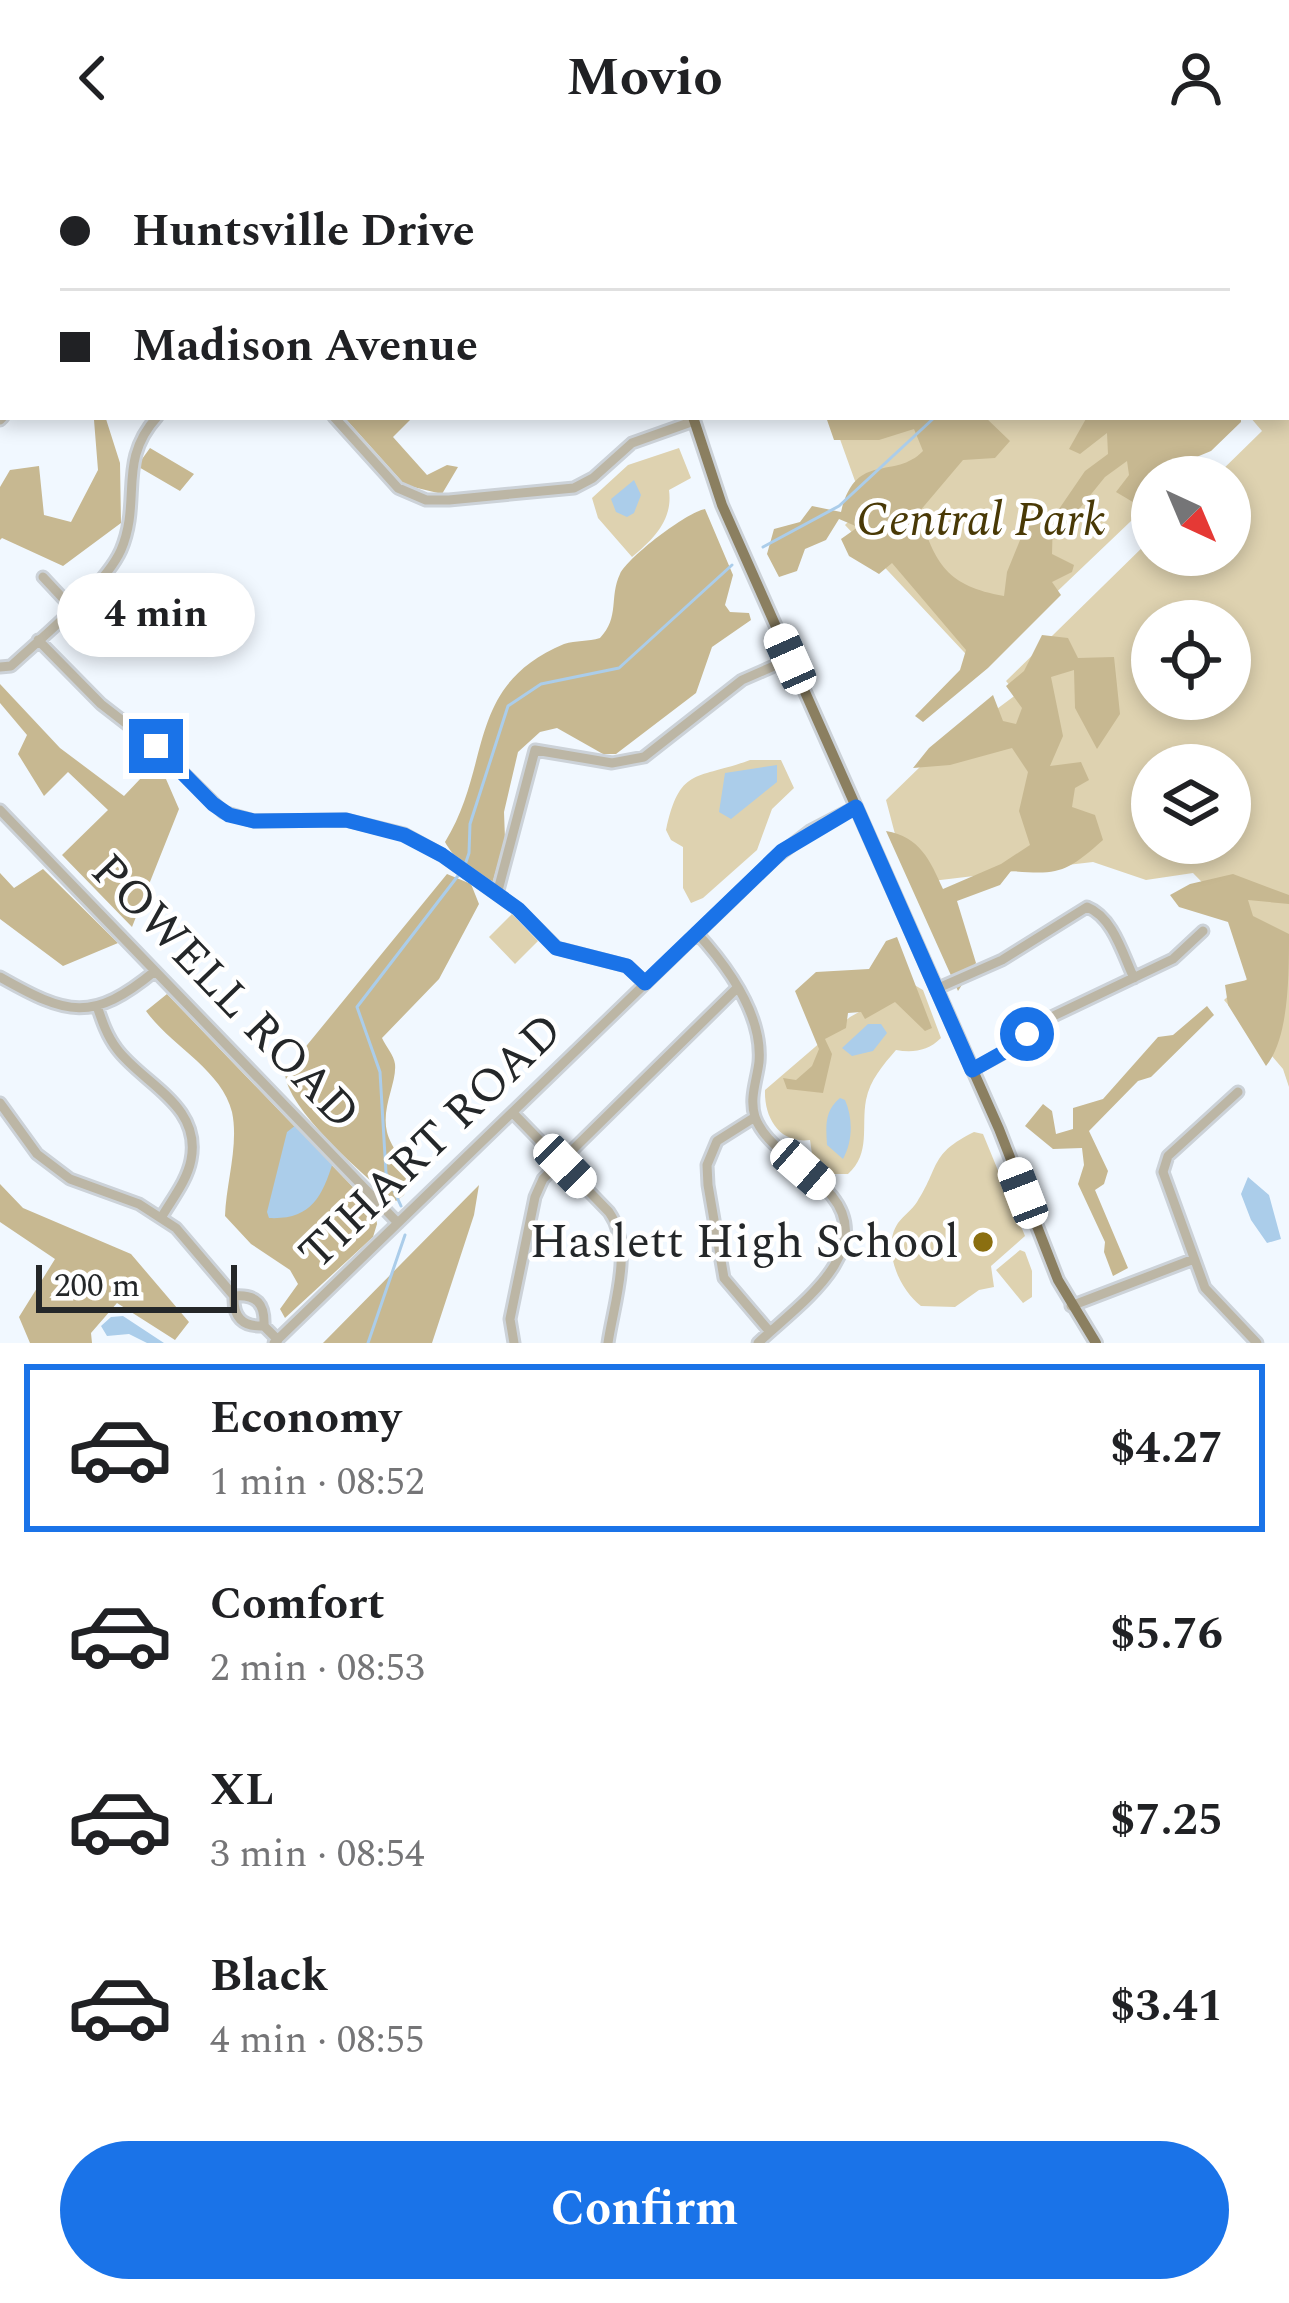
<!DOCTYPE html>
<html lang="en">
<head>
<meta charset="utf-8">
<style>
  body { margin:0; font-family:Spectral,serif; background:#f6f6f6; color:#202124; height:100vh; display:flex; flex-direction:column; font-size:45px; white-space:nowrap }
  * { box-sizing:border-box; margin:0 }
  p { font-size:39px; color:#757577 }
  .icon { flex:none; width:66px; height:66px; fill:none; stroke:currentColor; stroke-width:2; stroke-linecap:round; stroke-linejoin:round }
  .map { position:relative; height:1187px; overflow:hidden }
  .side { display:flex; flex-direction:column; background:#fff; flex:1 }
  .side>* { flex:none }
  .banner { position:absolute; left:0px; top:0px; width:1290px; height:264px; box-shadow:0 6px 18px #0003; display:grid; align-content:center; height:264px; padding:0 60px; background:#fff }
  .needle { width:78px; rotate:136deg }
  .buttons { position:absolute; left:1131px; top:300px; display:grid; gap:24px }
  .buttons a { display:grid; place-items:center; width:120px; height:120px; border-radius:50%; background:#fff; box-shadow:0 6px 18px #0003; font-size:60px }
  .scale { position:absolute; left:36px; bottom:30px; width:201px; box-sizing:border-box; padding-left:12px; border:6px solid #242729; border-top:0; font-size:33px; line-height:42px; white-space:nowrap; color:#242729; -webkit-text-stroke:9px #fff; paint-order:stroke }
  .end { position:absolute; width:54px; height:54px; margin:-27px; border:15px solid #1a73e8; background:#fff; box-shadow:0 0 0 6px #fff }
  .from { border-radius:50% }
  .bubble { position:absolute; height:84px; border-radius:42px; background:#fff; box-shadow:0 6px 18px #0003; font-size:39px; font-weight:700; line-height:84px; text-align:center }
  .car { position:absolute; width:36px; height:72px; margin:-36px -18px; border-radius:15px; box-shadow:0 0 9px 3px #0007; background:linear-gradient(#fff 24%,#345 0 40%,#fff 0 76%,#345 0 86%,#fff 0) }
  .banner b { display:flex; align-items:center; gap:42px; height:114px; font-size:45px }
  .banner b+b { border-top:3px solid #e0e0e0 }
  .banner i { width:30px; height:30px; background:#202124 }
  ul { padding:21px 0 0; list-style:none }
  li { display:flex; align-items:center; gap:36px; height:168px; margin:0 24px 18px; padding:0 36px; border:6px solid transparent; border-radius:0px }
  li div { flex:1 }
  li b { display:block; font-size:45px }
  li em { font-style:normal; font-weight:700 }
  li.on { border-color:#1a73e8 }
  li>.icon { width:108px; height:108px; stroke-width:1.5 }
  .cta { display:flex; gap:24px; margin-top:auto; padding:24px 60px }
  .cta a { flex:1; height:138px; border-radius:72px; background:#1a73e8; color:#fff; font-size:48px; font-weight:700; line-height:138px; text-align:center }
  header { display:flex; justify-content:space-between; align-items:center; height:156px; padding:0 60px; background:#fff; font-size:54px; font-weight:700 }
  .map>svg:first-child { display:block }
</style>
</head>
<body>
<header><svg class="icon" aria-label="back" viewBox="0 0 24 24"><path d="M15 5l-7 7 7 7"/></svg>Movio<svg class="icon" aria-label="person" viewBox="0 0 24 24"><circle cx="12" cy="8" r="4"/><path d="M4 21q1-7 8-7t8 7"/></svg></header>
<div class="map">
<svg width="1289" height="1187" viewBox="0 0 1289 1187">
  <rect width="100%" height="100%" fill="#f1f8ff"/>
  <path fill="#ded2b0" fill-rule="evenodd" d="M625,0H1289V931L1283,913L1224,844L1273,799L1193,717L1146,724L1093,706L932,725L900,697L886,644L923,608L1017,538L1006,525L1152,382V399H1230V321H1215L1262,275L1250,261H1287V3ZM1152,465H1230V543H1152ZM1152,609H1230V687H1152Z
    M832,261H1239L1176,321H1152V345L978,511L845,369L864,350Z
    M679,292L691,322L669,334C673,363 655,382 632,401L598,362L592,342L628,309Z
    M750,604H781L794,632L772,653L757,694L703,742L691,747L683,732V691L671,684L666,674C680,610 696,624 750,604Z
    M512,758L538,785L515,808L489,781Z
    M911,827L923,834L941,882C928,895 913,897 896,894C883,909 870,924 866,944C861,971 871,997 848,1018H834L812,998L810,984C779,988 764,961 765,934L850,861Z
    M974,976L983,978L1025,1080L991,1110L994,1131L979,1134L955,1151L921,1150C899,1133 881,1092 898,1067C904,1059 912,1054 917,1046C940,1011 929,998 974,976Z
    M1020,1094L1025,1096L1032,1115V1141L1023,1147L996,1114Z"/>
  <path fill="#c7b891" d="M1213,0H1289V264L1284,261L1287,3H1208Z
    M344,261H413L393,281L427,319L447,309L458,311L442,338L405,329Z
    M826,261H931L938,264L940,261H985L1010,285L995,302L963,304L919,356C935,408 947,430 1004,440L1007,416L1029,362L1053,363L1052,398L1074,409L1072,416L1052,426L1061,439L988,512L923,566L915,560L960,514L966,494L892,407L879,418L849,400L841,383L858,371L839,363L826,384L805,393L797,415L779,421L767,398L774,373L800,366L812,350L841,356C856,294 894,325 923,295L914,273L879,284H834Z
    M1087,261H1241V266L1211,295L1187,305L1174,321H1152V350L1148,355L1116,336L1129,319L1127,305L1105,321L1067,368L1059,353L1085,315L1108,298L1107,277L1080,298L1069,293Z
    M106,263L120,307L121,367L63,410L2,382L0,384V331L10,314L39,310L44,359L71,366L98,314L94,264Z
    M150,292L194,318L180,335L137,310Z
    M705,353L733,419L725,449L730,456L749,457L751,464L712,491L696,537L616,598H603L557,572L540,576L518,596L504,656L505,683L493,725C477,723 452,700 445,686C493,608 464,530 564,488C576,484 588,486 600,482C620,461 609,441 620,418C628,401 687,356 705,353Z
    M1042,479L1068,482L1078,502L1114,501L1120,558L1097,593L1075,552L1074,514L1051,521L1063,580L1050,610L1081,606L1089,624L1075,632L1072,651L1095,659L1103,684C1066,717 1059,719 1011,715L1000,729L957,745L976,807L958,835L886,675C920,681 930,704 943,733L1001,708L1030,689L1019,655L1028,616L1012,592L950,609L913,612L929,592L993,539L1003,565L1016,568L1022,552L1006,530L1024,515Z
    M0,528L60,592L124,640L141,622L166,623L179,653L132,771L62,699L108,654L68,616L44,640L18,598L27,579L0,547Z
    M43,713L118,787L63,810L0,763V717L14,732Z
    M447,718L471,728L479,748L439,823L382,882C386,891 394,899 395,908C397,927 381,951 387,976C391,994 410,1008 407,1030C406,1040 402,1040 396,1045C367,1023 285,952 285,916Z
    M1233,718L1289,739V748L1248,744L1253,760L1289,778C1289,820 1289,882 1266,910L1228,849L1225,829L1247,824L1228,766L1179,751L1170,739L1190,728Z
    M897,781L932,872L925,875L895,846L865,863L861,856L848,857L846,872L825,883L832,898L823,937L787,933L783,922L796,924L812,910L819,893L795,835L816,816L869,813L886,785Z
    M167,838L375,1054L377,1068L373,1081L285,1162L280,1153L298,1128L290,1114L251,1088L225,1060C226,1027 239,989 232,956C222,914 170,889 146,855Z
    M1207,850L1214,859L1151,921L1138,925L1089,975L1108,1015L1104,1028L1095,1034L1128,1112L1113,1120L1104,1096L1105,1086L1078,1028L1084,1009L1082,992L1053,993L1025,970L1043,948L1052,955L1056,978L1073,973V952L1103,943L1158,881L1173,879Z
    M0,1028L23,1052L131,1098L189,1166L175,1184L117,1147L91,1177L92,1187H30L19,1161L55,1103L0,1066Z
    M479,1029L474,1059L432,1187H323Z"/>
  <path fill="#abcdea" d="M634,324L641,339L634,357L627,361L616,356L611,343Z
    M777,609V626L731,663L719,656L725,617Z
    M868,868H881L887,877L873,895L852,900L842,892Z
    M840,942L845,944C853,962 853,985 843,1003L827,989C826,971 824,955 840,942Z
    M296,969L333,1006C322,1042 310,1064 269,1062L267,1056L287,976Z
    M1248,1021L1269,1039L1281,1083L1267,1087L1251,1064L1241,1038Z
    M123,1160L164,1187H147L129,1178L107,1180L101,1170L111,1161Z"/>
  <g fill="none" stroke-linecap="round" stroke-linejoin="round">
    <path stroke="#abcdea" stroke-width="3" d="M394,0L396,3
      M1215,3L1220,0
      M763,391L839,350L935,261
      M401,1050L386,1017L380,916L357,851L464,712L469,697L470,668L508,550L541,528L619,512L732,409
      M368,1187L405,1079"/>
    <defs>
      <path id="minor" d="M209,0L212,3
        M460,3L463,0
        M334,261L398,332L426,344H449L574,332L593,322L632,287L694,265
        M0,264L3,261
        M43,421L71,451
        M38,484L101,548L159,593L223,656L254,665L346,664L404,678L442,699L518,753L557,792L627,810L645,827
        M0,511L11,510C41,482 105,430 121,394C142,344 117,305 157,261
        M0,654L398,1067
        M497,738L535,594L612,607L644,601L742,524L790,503
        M697,777C727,810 763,858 759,906C757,924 749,942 755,961C762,981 782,995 797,1009C809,1018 822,1028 832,1040C878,1097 794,1152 758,1187
        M0,821C67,859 92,867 155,815
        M936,833L1002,804L1087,751C1113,761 1123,799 1134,822
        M97,850C102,865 107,880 117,893C143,928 202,949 191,1004C187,1025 172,1043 161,1062
        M972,914L1007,895L1045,864L1173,803L1203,775
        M1238,936L1168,1000L1163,1016L1205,1132L1257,1187
        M0,947L37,998L70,1023L139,1048L176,1072L234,1140C233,1161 242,1171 264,1170
        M513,957L609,1056C634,1092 614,1146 608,1187
        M755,961L717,985L707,1009L708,1029L724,1122L770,1176
        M234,1140C257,1138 265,1148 264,1170L278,1184
        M1071,1150L1194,1103
        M274,1187L775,702L810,675L856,651
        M514,1187L510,1163L535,1041L543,1023L737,832"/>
      <path id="major" d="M616,0L617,3
        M693,261L722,349L999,973L1058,1124L1096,1187"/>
    </defs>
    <use href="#minor" stroke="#ccd2d8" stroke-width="15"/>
    <use href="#major" stroke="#ccd2d8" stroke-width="16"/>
    <use href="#minor" stroke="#bcb6a5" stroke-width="9"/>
    <use href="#major" stroke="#8b7f60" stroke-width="10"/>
  </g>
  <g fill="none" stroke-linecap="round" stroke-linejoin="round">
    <path stroke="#1a73e8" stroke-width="15" d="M156,590L213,648L229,659L254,665L346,664L404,679L442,699L518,753L556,792L627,810L645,827L782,695L856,651L972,914L1006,895L1027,878"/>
  </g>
  <circle fill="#8b6f10" stroke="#fff" stroke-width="4.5" cx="983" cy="1086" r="12"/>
  <g text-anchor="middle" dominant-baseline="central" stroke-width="9" stroke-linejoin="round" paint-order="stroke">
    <g font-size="48" font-style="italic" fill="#493906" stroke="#fff">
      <text x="981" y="364">Central Park</text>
    </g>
    <g font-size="48" fill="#242729" stroke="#fff">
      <text transform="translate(225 836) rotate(46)">POWELL ROAD</text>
      <text transform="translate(431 986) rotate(-44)">TIHART ROAD</text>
    </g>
    <g font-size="48" fill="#242729" stroke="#fff" text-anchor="end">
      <text x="959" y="1086">Haslett High School</text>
    </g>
  </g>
</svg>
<div class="buttons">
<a><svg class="needle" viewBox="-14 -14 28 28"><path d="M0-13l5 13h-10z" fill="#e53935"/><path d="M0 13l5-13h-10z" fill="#757577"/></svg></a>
<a><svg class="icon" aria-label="locate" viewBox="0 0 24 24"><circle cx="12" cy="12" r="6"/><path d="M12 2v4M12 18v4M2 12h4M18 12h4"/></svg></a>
<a><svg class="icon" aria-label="layers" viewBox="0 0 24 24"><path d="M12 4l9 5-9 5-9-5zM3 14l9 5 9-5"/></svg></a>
</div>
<div class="scale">200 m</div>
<i class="end from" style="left:1027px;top:878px"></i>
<i class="end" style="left:156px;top:590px"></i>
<div class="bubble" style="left:57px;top:417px;width:198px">4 min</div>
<i class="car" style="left:790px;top:503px;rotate:336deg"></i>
<i class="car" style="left:565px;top:1010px;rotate:136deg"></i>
<i class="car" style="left:803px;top:1013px;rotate:131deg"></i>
<i class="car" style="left:1023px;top:1037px;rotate:339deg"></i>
<div class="banner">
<b><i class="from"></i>Huntsville Drive</b>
<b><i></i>Madison Avenue</b>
</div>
</div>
<section class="side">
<ul>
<li class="on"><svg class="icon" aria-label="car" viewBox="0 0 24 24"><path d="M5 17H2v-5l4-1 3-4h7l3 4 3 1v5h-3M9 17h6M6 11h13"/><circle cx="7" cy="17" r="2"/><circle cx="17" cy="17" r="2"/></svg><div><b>Economy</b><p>1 min · 08:52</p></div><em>$4.27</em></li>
<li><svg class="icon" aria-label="car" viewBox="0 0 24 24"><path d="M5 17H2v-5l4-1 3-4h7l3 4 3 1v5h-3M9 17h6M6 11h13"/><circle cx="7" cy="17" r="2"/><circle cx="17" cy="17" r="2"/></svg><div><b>Comfort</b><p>2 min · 08:53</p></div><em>$5.76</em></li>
<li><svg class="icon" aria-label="car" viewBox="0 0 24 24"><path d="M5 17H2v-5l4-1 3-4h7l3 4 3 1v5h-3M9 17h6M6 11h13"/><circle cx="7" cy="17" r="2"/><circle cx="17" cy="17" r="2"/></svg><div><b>XL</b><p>3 min · 08:54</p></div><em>$7.25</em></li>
<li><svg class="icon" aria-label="car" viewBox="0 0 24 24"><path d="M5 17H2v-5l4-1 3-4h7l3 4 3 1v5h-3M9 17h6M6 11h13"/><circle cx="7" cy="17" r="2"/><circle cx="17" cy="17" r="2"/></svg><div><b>Black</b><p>4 min · 08:55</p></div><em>$3.41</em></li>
</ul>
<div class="cta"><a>Confirm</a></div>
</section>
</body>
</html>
